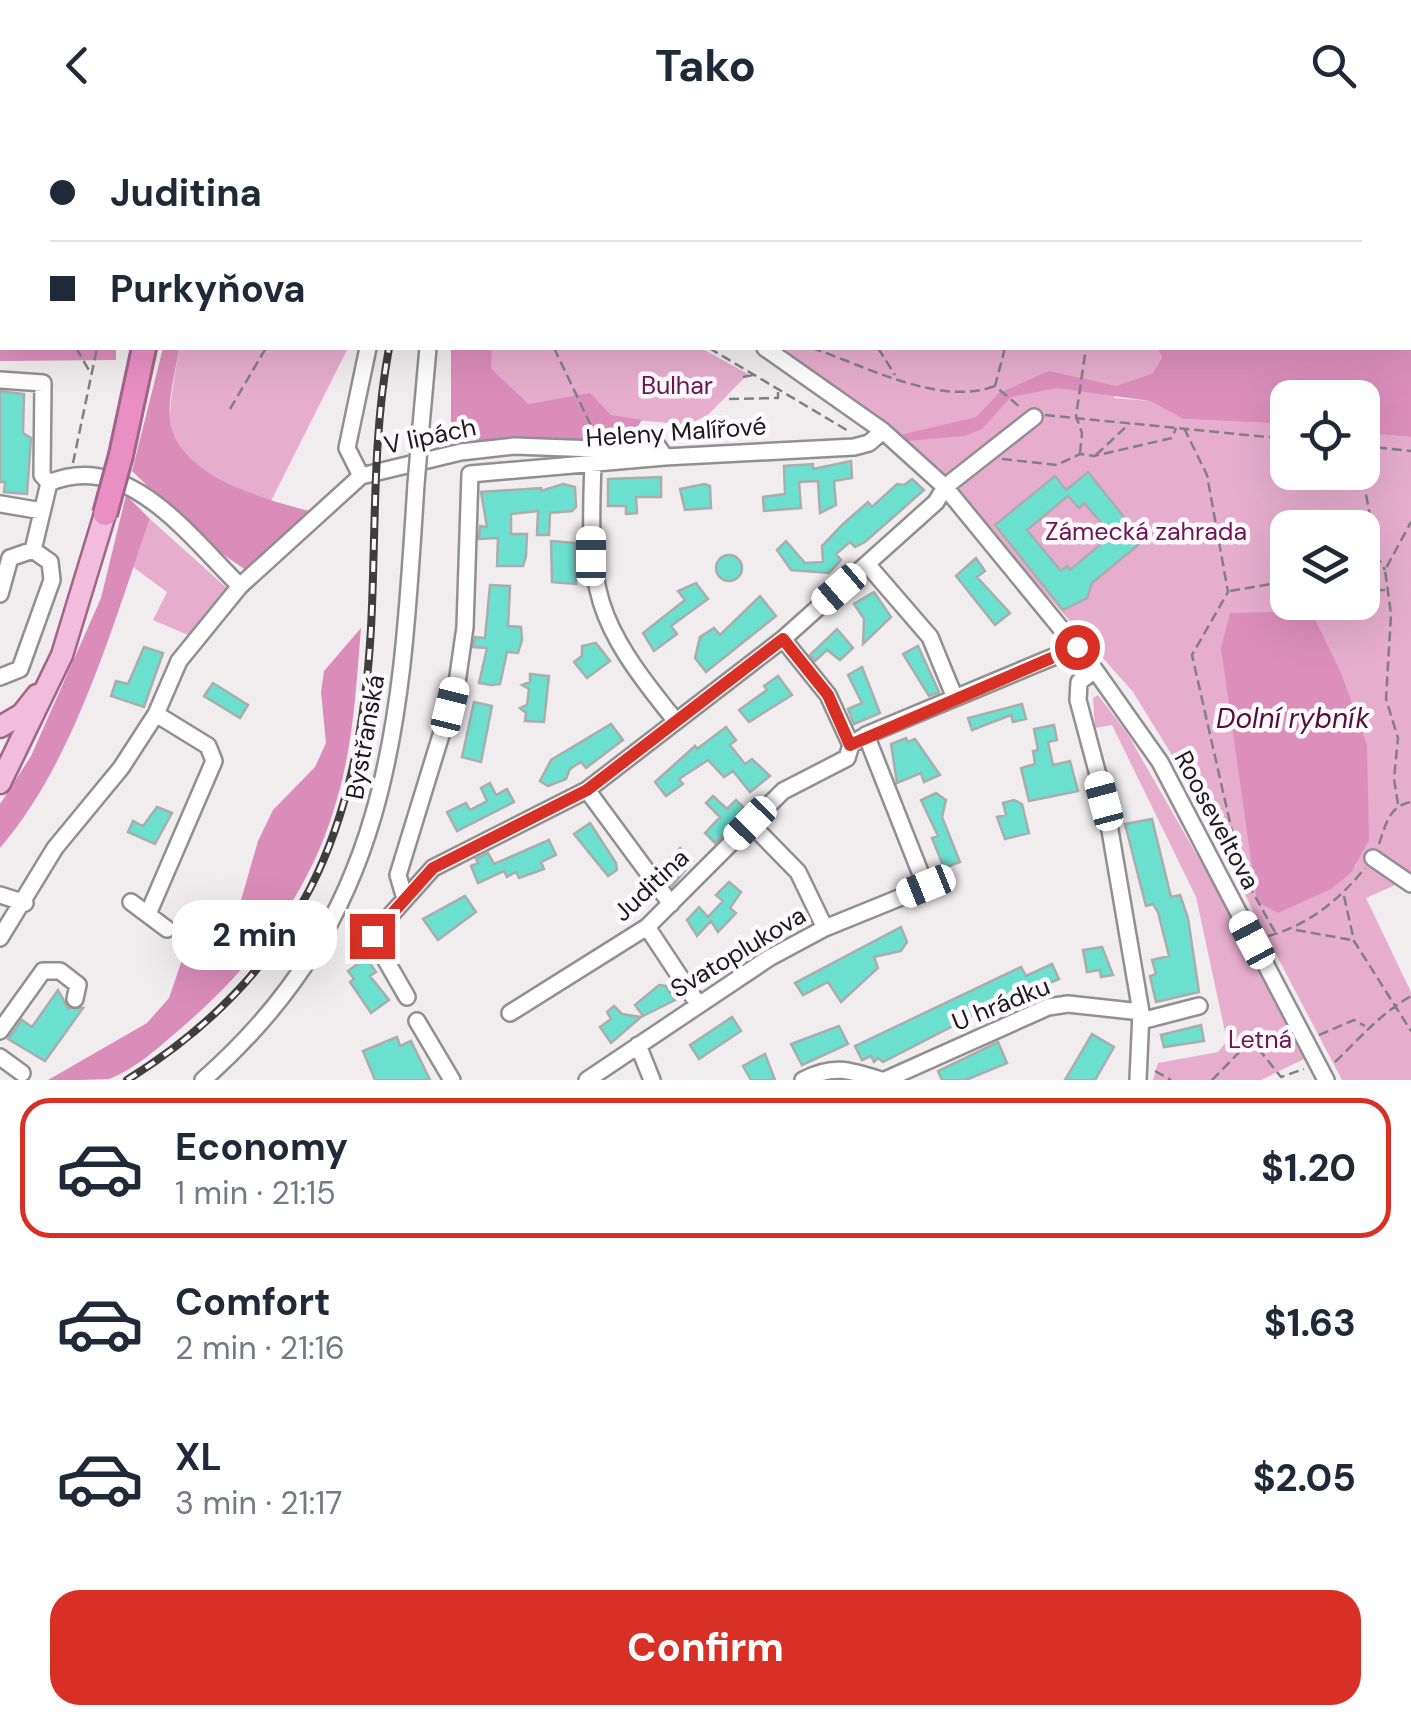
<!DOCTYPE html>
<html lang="en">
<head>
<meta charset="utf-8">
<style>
  body { margin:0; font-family:"DM Sans",sans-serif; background:#f2f2f3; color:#1f2937; height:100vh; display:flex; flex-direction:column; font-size:38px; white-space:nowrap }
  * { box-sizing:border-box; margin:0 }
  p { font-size:32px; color:#747a83 }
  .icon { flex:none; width:55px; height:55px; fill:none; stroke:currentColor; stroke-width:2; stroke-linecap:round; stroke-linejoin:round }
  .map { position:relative; height:950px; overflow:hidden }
  .drawer { display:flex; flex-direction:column; background:#fff; flex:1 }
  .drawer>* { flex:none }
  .guide { position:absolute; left:0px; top:0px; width:1412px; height:220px; box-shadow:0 10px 40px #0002; display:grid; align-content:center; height:220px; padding:0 50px; background:#fff }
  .tools { position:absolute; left:1270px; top:250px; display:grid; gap:20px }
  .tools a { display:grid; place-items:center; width:110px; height:110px; border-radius:20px; background:#fff; box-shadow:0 10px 40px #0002; font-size:50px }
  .end { position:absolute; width:45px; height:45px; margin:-22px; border:12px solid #d93025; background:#fff; box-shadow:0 0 0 5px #fff }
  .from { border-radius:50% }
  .bubble { position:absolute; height:70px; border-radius:30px; background:#fff; box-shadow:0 10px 40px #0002; font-size:32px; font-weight:700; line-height:70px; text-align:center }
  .car { position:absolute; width:30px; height:60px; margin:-30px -15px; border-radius:12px; box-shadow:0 0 8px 2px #0007; background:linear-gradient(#fff 24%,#345 0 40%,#fff 0 76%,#345 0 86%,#fff 0) }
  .guide b { display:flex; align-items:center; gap:35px; height:95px; font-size:38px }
  .guide b+b { border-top:2px solid #e0e1e3 }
  .guide i { width:25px; height:25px; background:#1f2937 }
  ul { padding:18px 0 0; list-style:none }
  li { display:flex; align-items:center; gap:30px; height:140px; margin:0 20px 15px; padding:0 30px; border:5px solid transparent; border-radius:30px }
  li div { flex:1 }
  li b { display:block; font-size:38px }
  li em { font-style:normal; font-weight:700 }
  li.selected { border-color:#d93025 }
  li>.icon { width:90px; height:90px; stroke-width:1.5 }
  .button { display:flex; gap:20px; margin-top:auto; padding:20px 50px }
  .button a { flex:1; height:115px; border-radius:30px; background:#d93025; color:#fff; font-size:40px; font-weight:700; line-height:115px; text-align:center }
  header { display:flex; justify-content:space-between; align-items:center; height:130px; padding:0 50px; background:#fff; font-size:45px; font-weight:700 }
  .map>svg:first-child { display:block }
</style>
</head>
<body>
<header><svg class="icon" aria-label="back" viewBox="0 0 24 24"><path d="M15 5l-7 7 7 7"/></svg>Tako<svg class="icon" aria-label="search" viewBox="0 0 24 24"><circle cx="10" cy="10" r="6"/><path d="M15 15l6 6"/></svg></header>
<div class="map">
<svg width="1411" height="950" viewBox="0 0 1411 950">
  <rect width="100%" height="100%" fill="#f1edef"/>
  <path fill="#e7adcd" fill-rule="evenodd" d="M591,0H1118L587,2Z
    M179,218H348L271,371C237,359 171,333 170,289C170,266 176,241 179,218Z
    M492,218H701L748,244L709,284L688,295L617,288L604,281L529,274L490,239Z
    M778,218H1157L1162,227L1153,243L1117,256L1114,268L1150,271L1183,289L1287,294L1288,342H1362L1363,303L1411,307V748L1366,768L1411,862V950H1342L1170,622L1133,562L944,349L881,289ZM1288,398H1362V472H1288ZM1367,615L1356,736L1257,771L1241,645Z
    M150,389L228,459L190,506L153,490L167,462L133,437Z
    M1098,565L1127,603L1230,783L1304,929L1261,950H1153L1158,933L1218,922L1227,911L1196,767L1112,595L1095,598L1093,568Z"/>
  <path fill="#db8db9" d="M0,0L101,2H2V218H116V230L0,231Z
    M163,218H179C176,240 166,273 171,296C182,347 269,371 313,382L246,440L209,415L132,341Z
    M451,218H492L491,239L529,274L590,263L611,285L642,290L636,299L606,312H481L455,305L451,291Z
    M126,365L150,389C112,496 75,631 0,718V674L31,626L101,468Z
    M361,498C356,560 353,620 334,679C306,772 245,845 172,906C155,921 131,941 109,949C92,950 66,950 48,950L147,893L169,868L183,827L211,832L224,829L258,711L273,680L315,637L326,613L321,562L324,541Z"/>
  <path fill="#dc8fbb" d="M1411,31V307L1363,303L1362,268H1288L1287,294L1183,289L1150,271L1057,258L1011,267L982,299L964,306L907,311L900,305L976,287L999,263L1049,241L1116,256L1153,243L1162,227L1157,218H1410Z
    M1311,481L1341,543L1367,615L1369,710L1351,743L1331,759L1278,783L1257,772L1221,518L1230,483Z"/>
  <path fill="#6be0cf" stroke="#a9adac" stroke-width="2.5" fill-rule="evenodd" d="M0,261L24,264L23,303L31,308L27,364L4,362L5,352H0Z
    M851,331L852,348L834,351L836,375L820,383L818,351L799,352L801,378L764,381L763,367L785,364L784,336L813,334V339Z
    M1088,342L1143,411L1092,453L1087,468L1063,480L995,395L1055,346L1066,360ZM1068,366L1079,378L1084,373L1112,405L1070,440L1067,436L1061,441L1027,400Z
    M661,347V367H636L637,383L626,384V376H608V349Z
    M912,349L924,360L865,412L855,417L850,412L836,424L841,430L829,443L791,440L777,420L786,411L805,433L823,432L822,416L842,395L868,372L872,377L897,354L904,355Z
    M563,354L575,357L576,377L572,381L550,383L549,405H537L538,381L511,384V404H527L526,426L523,436H497L498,408L479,409L480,396L487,397L481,362L541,358V361Z
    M704,354L710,356L711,378L685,380L680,359Z
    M551,411L575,413L576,454L552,452Z
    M716 438a13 13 0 1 1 26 0a13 13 0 1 1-26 0Z
    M976,428L985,441L977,447L1010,483L995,495L956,446Z
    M696,453L708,469L671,496L677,504L654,521L643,503L685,470L678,461Z
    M490,455L510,456L508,496L521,497L522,510L518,523L507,522L500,554L491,555L479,553L487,518L473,517L475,507L485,508Z
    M874,462L891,487L863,514L864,489L854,474Z
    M760,466L776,486L706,542L695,528L700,507L714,498L720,505Z
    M837,499L853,518L840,530L827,520L815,531L810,525Z
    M596,513L610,531L587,548L574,532L582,526V516Z
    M918,516L939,562L929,566L903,524Z
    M144,517L163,523L144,577L111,566L116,551L128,554Z
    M862,537L880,583L854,594L848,579L862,573L848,545Z
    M530,544L549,546L544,592L525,591L526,583L520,578L527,575L529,559L522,555L530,552Z
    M778,546L792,565L749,592L739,580L767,560L764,556Z
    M213,553L248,575L240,588L204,566Z
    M474,572L492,576L481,632L462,627Z
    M1022,574L1026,589L1013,592L1011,585L972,600L968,588Z
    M611,594L623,610L615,616L586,638L581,632L570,639L566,649L548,656L540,651L551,630Z
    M1054,595L1057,610L1048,612L1053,635L1070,631L1078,661L1029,671L1021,638L1035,634L1033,621L1038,620L1034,599Z
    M726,597L736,610L730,615L745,634L752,629L770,646L750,662L733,641L724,647L708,630L679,649L683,654L666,666L655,652L695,616L697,619Z
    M906,608L908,612L915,609L940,645L924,652L921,643L897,653L891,614Z
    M490,653L496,665L507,659L514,672L457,701L447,682L466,673L470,680L487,671L481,658Z
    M936,663L946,670L942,687L960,732L944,738L932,708L938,706L921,670Z
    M713,666L727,679L736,670L747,681L715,713L705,703L720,687L706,673Z
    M1014,670L1022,674L1029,703L1005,709L997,687L1006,685L1003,673Z
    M157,677L172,683L155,714L128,702L133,691L143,696Z
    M1152,689L1171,767L1180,765L1188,788L1199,862L1156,872L1150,846L1156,844L1152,830L1169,826L1158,782L1153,774L1146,776L1125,694Z
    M590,693L616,733L617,740L608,746L574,704Z
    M549,710L556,725L541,732L544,739L519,748L516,742L507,747L504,741L478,753L471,736L478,733L476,729L488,723L494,734Z
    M680,718L693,731L672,756L666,748L671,734L668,731Z
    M729,752L741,762L730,778L736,783L718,802L711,791L697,806L687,790L699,777L708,787L723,771L716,765Z
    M465,766L476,782L438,810L423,789Z
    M901,797L907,812L901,821L874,827L878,838L841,872L828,852L803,865L795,853Z
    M1102,817L1113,845L1101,847L1100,840L1087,842L1083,820Z
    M366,828L376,842L370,846L389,870L371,883L350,852L354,849L348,841Z
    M1052,834L1059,849L984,880L883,932L878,928L874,932L871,926L862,930L855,916L1021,837L1026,846Z
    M659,855L666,856L675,870L643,886L635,875Z
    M58,860L68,878H83L45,931L8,909L22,890L32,897Z
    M614,876L622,884L641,887L611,913L600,897L611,889L607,882Z
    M732,887L741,901L699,929L690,915Z
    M1201,895L1204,911L1164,917L1161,905Z
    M839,896L848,914L802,935L791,914Z
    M1092,904L1114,917L1095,950H1065Z
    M397,907L400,916L411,911L430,950H375L363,921Z
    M998,912L1007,933L966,950H942L938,941Z
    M765,924L775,950H751L743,936Z"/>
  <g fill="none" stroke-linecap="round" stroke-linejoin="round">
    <defs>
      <path id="minor" d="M311,0L316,2
        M458,2L460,0
        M555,2L559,0
        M765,218L883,301L945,357L1095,540L1160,632L1326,950
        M0,250L43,253L42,345L49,353
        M420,307L428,218
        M593,334C588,463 593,489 675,590
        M361,346L347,318L368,218
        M1,374L42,381
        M867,434L930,507L955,568
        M0,464L10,428L33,420L49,353C127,319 190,407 240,456
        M783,509L828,565L851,615
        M1095,540L1079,552L1078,570L1105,671L1141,882L1138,950
        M0,547L20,539L52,450L50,432L33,420
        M587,660L671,774
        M750,693L798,742L825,798
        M1373,728L1411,754
        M0,765L25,773
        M405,769L398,745L457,553L465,497L470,344L665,327L854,317L869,313L883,301
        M131,772L167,799
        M148,784L214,631L208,616L156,584
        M647,797L698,874
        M0,808L55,718L121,638L156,584L179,531L240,456L361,346L461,322L514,316L623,320L656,314L665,327
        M407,867L372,806L433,738L587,660L783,509L936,372L945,357L1034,287
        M510,883L647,797L783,661L847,628L851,615L866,605L1077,517
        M417,891L452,950
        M1141,891L1199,876
        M0,901L43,841H60L78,855L75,869
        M638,915L652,950
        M0,927L22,943
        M203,950C394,782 401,590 416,354
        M587,950L769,828L825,798L926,757L866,605
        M803,950C833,934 850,940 881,950
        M885,950L1048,877L1068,874L1141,882"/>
      <path id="major" d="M0,597L22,584L37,565
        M0,653L62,525L105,384"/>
      <path id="highway" d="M117,0V2
        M192,2L193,0
        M243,2L244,0
        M121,325L144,218"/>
    </defs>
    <use href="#minor" stroke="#928f91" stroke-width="20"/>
    <use href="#major" stroke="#a16588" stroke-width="25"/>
    <use href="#highway" stroke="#a16588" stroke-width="28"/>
    <path stroke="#827f81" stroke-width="2.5" stroke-dasharray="10 5" stroke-linecap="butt" d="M95,0V2
      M1020,0L1021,2
      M743,2V0
      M921,2L925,0
      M1096,2L1098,0
      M0,91L2,93
      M76,218L90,242
      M554,218L596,306
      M709,218L850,302
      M812,218C866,236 940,277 995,256
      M878,218L895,245
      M1005,218L995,256L1021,278
      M743,247L757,244
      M729,269L778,268V258
      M230,279L266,218
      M1045,285L1288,309
      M1184,298L1207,345L1228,462L1192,525L1241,741L1276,804
      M1362,316L1411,321
      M1080,323L1082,303L1076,286L1086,218
      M1096,325L1130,293
      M1002,329L1057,335L1080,324L1094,326L1172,308L1176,298
      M73,333L97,218
      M1349,342L1364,354L1378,428L1385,440
      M1230,461L1288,451
      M1362,461L1385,460
      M1398,674L1394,649L1398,608L1386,569L1391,484L1385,440L1411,392
      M1379,714C1386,694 1389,676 1411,672
      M1344,766L1354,811L1411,901
      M1296,800L1352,810
      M1268,806C1309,795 1339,770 1365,738
      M1319,905L1354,890L1365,896
      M1335,932C1361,907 1379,885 1411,866
      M1155,941L1171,950
      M1212,950L1260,901L1264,907L1257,917L1281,947L1304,939"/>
    <use href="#minor" stroke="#fff" stroke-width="15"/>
    <use href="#major" stroke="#f2bcdc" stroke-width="20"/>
    <use href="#highway" stroke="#ea8fc4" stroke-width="22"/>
    <defs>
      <path id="rail" d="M485,2L487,0
        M127,950C302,841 360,697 371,498C376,405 372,309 389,218"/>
    </defs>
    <use href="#rail" stroke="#3f3d3e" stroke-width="8"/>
    <use href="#rail" stroke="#fffafd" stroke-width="4" stroke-dasharray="11" stroke-linecap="butt"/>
    <defs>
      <path id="minor-bridge" d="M416,354L420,307"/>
      <path id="highway-bridge" d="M105,384L121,325"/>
    </defs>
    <use href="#minor-bridge" stroke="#928f91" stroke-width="20" stroke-linecap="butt"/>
    <use href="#highway-bridge" stroke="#a16588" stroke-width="28" stroke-linecap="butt"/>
    <use href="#minor-bridge" stroke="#fff" stroke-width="15"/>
    <use href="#highway-bridge" stroke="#ea8fc4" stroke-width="22"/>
  </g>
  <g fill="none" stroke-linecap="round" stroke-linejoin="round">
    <path stroke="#d93025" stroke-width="12" d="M372,806L433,738L587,660L783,509L828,565L850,615L1077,517"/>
  </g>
  <g text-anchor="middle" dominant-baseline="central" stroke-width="9" stroke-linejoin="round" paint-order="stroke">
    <g font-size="25" fill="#6f1451" stroke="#fffafd">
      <text x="677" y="255">Bulhar</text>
      <text x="1146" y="401">Zámecká zahrada</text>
      <text x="1260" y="909">Letná</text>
    </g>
    <g font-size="25" fill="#1a1819" stroke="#fffafd">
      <text transform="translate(676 302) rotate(-4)">Heleny Malířové</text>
      <text transform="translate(430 306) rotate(-12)">V lipách</text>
      <text transform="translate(365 607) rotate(-80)">Bystřanská</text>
      <text transform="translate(1217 690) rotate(62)">Rooseveltova</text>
      <text transform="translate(651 755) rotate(-43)">Juditina</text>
      <text transform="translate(738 822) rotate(-31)">Svatoplukova</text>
      <text transform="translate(1001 874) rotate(-22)">U hrádku</text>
    </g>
    <g font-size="28" font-style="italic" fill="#520d3b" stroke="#fffafd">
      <text x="1293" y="588">Dolní rybník</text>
    </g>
  </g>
</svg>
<div class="tools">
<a><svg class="icon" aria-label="locate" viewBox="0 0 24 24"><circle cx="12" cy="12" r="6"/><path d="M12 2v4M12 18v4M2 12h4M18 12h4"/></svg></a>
<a><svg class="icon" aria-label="layers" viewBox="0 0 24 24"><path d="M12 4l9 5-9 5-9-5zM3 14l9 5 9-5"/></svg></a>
</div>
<i class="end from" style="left:1077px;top:517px"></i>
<i class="end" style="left:372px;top:806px"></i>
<div class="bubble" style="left:172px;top:770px;width:165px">2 min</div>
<i class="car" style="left:591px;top:426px;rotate:0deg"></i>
<i class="car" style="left:839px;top:459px;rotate:229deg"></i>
<i class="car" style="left:450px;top:577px;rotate:14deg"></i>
<i class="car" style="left:1104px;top:671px;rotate:345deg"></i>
<i class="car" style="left:750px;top:693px;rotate:224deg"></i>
<i class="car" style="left:926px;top:756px;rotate:248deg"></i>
<i class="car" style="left:1252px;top:810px;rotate:332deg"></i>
<div class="guide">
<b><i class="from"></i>Juditina</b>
<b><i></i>Purkyňova</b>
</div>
</div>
<section class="drawer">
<ul>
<li class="selected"><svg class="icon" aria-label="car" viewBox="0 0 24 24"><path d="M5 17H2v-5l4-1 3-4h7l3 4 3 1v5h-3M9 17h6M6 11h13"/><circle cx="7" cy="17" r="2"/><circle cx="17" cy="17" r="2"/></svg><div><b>Economy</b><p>1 min · 21:15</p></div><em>$1.20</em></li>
<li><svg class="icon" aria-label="car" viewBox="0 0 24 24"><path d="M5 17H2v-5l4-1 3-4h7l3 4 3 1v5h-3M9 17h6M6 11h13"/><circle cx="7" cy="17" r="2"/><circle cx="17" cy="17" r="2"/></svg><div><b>Comfort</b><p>2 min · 21:16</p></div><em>$1.63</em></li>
<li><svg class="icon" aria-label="car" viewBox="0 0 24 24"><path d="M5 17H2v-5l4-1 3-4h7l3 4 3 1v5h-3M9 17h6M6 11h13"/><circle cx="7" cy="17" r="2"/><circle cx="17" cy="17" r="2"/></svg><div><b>XL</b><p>3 min · 21:17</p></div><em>$2.05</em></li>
</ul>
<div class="button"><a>Confirm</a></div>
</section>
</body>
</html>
